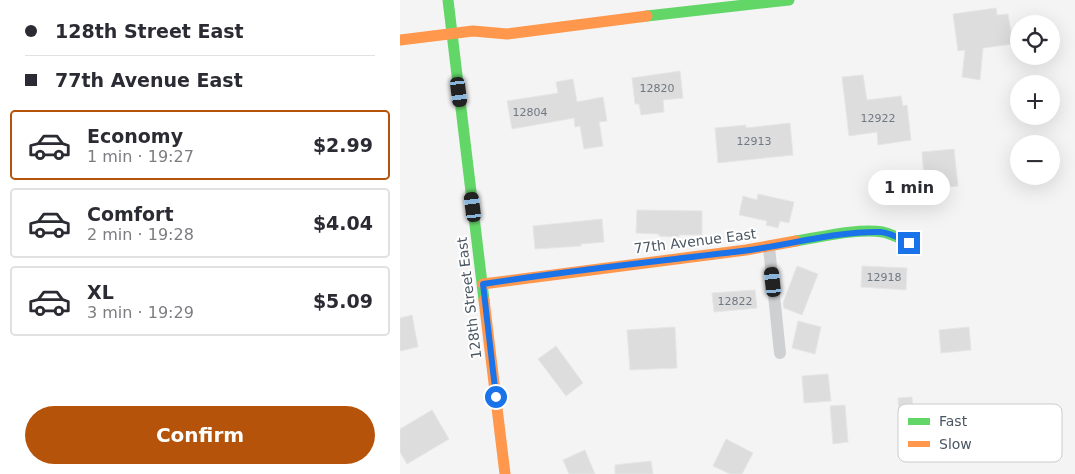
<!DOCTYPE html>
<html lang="en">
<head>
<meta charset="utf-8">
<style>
  body { margin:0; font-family:"DejaVu Sans",sans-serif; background:#f2f2f3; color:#2b2b33; height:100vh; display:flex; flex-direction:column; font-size:19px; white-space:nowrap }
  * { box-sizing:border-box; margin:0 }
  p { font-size:16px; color:#7c7c81 }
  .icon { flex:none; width:28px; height:28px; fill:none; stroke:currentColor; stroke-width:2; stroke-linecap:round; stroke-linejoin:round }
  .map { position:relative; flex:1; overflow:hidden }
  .details { display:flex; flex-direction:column; background:#fff; width:400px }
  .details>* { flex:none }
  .top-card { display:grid; align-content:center; height:110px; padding:0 25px; background:#fff }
  .buttons { position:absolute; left:610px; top:15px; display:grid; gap:10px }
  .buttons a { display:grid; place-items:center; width:50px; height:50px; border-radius:50%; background:#fff; box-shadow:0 5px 20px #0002; font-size:25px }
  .end { position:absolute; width:22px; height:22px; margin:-11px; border:6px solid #1a73e8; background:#fff; box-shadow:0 0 0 2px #fff }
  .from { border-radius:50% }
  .bubble { position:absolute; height:35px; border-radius:18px; background:#fff; box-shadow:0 5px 20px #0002; font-size:16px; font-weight:800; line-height:35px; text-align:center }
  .car { position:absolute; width:15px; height:30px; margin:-15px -8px; border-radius:6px; box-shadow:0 0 4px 1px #0007; background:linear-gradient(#222 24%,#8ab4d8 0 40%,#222 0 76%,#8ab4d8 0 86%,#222 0) }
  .top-card b { display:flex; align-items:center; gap:18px; height:48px; font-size:19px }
  .top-card b+b { border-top:1px solid #e1e1e2 }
  .top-card i { width:12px; height:12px; background:#2b2b33 }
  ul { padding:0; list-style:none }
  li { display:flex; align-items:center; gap:15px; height:70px; margin:0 10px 8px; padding:0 15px; border:2px solid #e1e1e2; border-radius:5px }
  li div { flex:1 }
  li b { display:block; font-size:19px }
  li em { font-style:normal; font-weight:800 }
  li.current { border-color:#b45309 }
  li>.icon { width:45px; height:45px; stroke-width:1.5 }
  .cta { display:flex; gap:10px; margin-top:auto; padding:10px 25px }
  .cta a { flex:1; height:58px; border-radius:30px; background:#b45309; color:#fff; font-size:20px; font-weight:800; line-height:58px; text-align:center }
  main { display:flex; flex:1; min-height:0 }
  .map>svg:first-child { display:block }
</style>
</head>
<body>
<main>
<section class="details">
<div class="top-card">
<b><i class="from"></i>128th Street East</b>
<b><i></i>77th Avenue East</b>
</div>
<ul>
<li class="current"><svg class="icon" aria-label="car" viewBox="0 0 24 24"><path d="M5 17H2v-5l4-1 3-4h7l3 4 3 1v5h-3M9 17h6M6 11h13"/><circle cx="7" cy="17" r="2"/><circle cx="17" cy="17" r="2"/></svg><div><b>Economy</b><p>1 min · 19:27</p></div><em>$2.99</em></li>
<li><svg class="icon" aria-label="car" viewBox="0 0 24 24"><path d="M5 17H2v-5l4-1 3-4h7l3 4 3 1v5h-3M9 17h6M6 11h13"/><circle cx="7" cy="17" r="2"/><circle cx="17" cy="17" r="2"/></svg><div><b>Comfort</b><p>2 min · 19:28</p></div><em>$4.04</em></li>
<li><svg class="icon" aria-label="car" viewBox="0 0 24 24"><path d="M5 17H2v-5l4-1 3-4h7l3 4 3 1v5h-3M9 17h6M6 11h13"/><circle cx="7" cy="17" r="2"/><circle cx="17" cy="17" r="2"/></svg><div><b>XL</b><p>3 min · 19:29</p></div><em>$5.09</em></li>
</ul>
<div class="cta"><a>Confirm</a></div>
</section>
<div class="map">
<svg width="675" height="474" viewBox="0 0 675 474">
  <rect width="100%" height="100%" fill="#f4f4f4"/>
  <path fill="#ddddde" stroke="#e5e6e7" d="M596,8L597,15L608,14L613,44L583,48L580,80L562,77L565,50L558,51L553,14Z
    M280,71L283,98L263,100L264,112L241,115L239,104H235L232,78Z
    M463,75L467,100L501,96L503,106L507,105L511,140L478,145L477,132L449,136L442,77Z
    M173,79L177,102L203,97L207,121L199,122L203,146L184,149L180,126L175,127L174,118L112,129L107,101L158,93L156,82Z
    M390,123L393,155L318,163L315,128L346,125V128Z
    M554,149L558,186L525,189L522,152Z
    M358,194L394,202L389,223L380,221L378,228L366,225L367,221L339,215L343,196L357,200Z
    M237,210L302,211V235H279V237L259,236V234L236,233Z
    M202,219L204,242L181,244V246L135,249L133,226Z
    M397,266L418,274L402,315L384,308L383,303Z
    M462,266L507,268L506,290L461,287Z
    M355,290L357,308L314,312L312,293Z
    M12,315L18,347L0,351V318Z
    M398,321L421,327L415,354L392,348Z
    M275,327L277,368L230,370L227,330Z
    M569,327L571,350L541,353L539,330Z
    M156,346L183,383L166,396L138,359Z
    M428,374L431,401L404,403L402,376Z
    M512,397L514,431L500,432L498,398Z
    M445,405L448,442L433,444L430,406Z
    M32,410L49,439L7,464L0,452V429Z
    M326,439L353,453L342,474H330L313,466Z
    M185,450L195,474H169L163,460Z
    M251,461L253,474H215V465Z"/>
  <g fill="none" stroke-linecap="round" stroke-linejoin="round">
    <path stroke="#ced0d2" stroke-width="12" d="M369,247L380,353"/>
    <path stroke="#63d668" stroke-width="11" d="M48,0L84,300
      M247,16L389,0
      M396,241C422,237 457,228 483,232C492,234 501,239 509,243"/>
    <path stroke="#ff974d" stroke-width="11" d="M0,40L73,31L107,34L247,16
      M83,284L346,250L396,241
      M84,300L105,474"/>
  </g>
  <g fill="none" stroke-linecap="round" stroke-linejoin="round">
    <path stroke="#1a73e8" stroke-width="6" d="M96,397L83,284C171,270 261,261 350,250C393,244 437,231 481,232C491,233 501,239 509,243"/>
  </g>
  <g text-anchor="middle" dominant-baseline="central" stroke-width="4" stroke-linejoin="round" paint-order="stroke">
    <g font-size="11" fill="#707881">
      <text x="257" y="88">12820</text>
      <text x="130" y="112">12804</text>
      <text x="478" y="118">12922</text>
      <text x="354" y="141">12913</text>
      <text x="484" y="277">12918</text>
      <text x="335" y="301">12822</text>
    </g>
    <g font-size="14" fill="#4a5661" stroke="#fff">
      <text transform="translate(295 241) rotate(-7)">77th Avenue East</text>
      <text transform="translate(69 298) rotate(-97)">128th Street East</text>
    </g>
  </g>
  <rect x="498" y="404" width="164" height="58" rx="8" fill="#fff" stroke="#c9ccd0" stroke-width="1"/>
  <rect x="508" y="418" width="22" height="7" fill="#63d668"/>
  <rect x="508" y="441" width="22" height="6" fill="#ff974d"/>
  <g font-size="14" fill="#4a5661">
    <text x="539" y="426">Fast</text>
    <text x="539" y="449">Slow</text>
  </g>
</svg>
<div class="buttons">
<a><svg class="icon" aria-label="locate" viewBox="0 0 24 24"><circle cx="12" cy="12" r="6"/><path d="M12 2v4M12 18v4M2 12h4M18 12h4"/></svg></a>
<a>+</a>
<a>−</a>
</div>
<i class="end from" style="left:96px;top:397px"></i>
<i class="end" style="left:509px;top:243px"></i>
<div class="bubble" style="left:468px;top:170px;width:82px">1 min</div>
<i class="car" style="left:59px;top:92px;rotate:173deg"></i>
<i class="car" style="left:73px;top:207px;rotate:353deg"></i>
<i class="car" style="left:373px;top:282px;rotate:354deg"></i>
</div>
</main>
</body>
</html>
